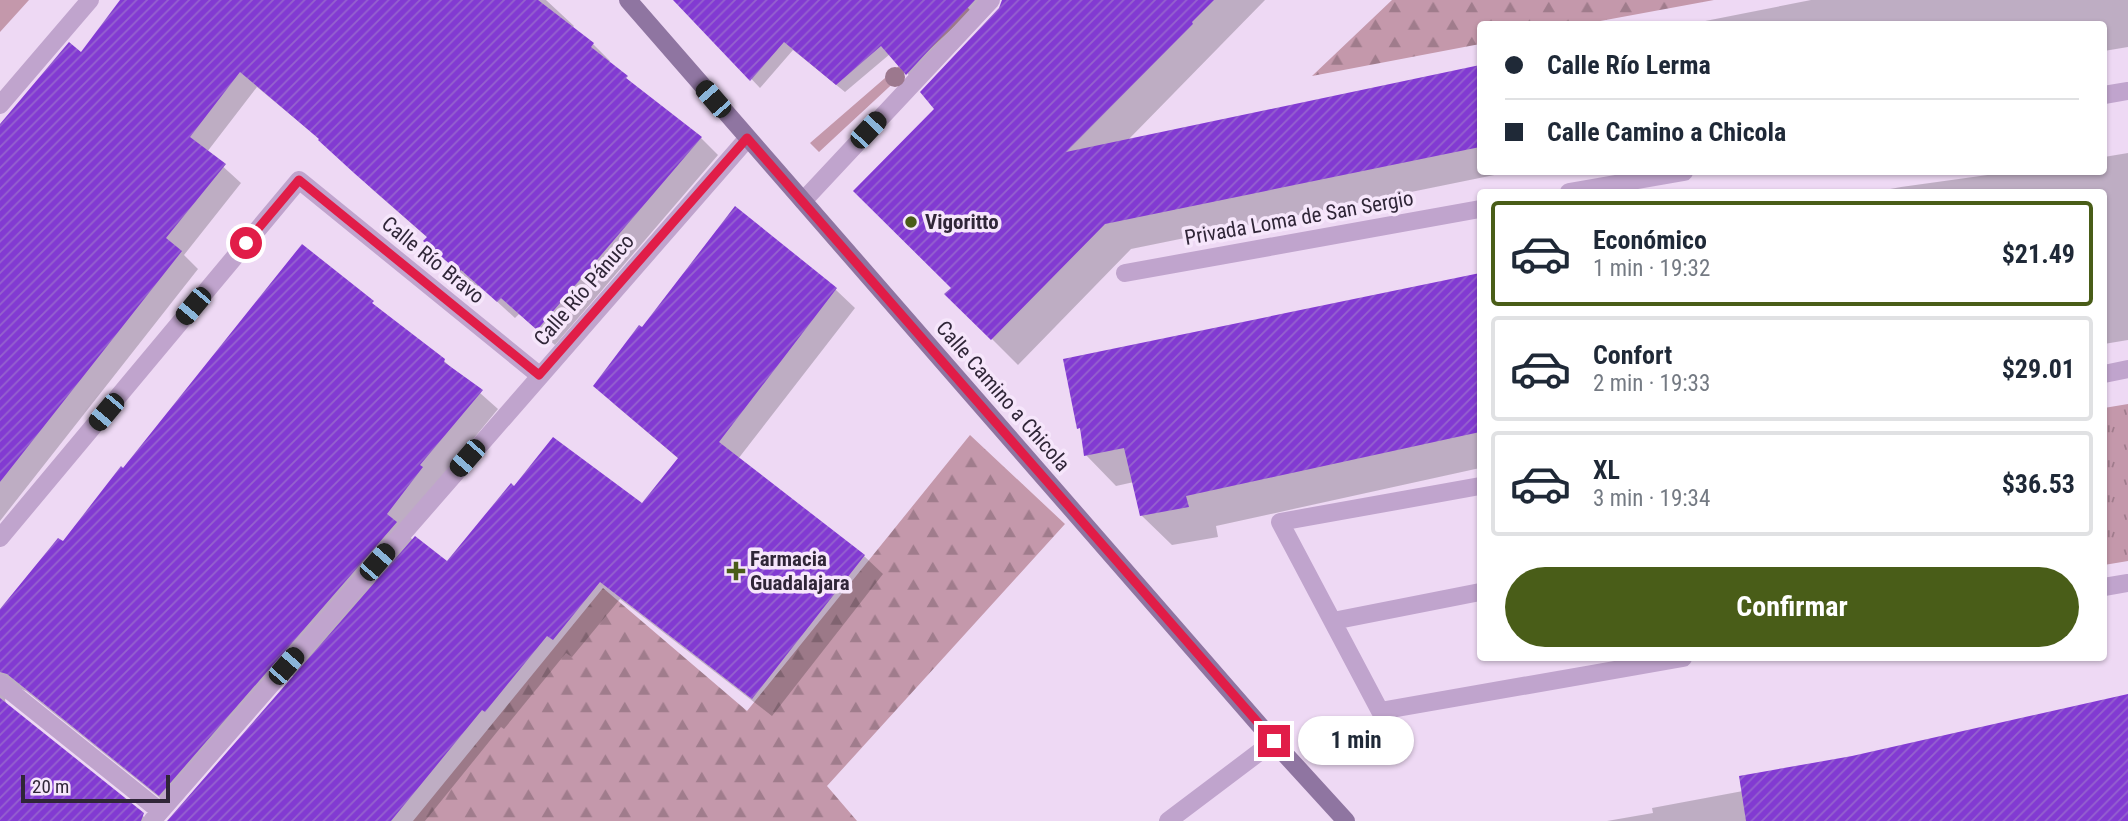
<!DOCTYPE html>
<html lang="es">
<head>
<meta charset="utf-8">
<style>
  body { margin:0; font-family:"Roboto Condensed",sans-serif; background:#f6f6f7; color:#1f2937; height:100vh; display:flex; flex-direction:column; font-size:26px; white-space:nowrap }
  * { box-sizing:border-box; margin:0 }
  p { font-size:23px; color:#747a83 }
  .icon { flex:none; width:38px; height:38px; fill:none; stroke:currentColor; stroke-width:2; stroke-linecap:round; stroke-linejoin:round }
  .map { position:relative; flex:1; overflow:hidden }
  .side { position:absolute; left:1477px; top:189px; width:630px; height:472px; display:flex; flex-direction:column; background:#fff; border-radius:7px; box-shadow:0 2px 5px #0004 }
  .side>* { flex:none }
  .top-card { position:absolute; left:1477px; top:21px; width:630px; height:154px; border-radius:7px; box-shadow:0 2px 5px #0004; display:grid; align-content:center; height:154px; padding:0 28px; background:#fff }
  .scale { position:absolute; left:21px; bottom:18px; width:149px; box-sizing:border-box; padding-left:7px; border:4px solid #302638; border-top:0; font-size:19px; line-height:24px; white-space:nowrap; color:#302638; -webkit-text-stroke:5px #f6e6fb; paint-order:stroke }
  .end { position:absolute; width:32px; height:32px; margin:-16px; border:9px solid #e11d48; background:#fff; box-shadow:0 0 0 4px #fff }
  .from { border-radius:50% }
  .bubble { position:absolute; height:49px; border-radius:24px; background:#fff; box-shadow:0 2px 5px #0004; font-size:23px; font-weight:700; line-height:49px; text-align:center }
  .car { position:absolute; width:21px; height:42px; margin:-21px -10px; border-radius:9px; box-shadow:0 0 5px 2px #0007; background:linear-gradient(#222 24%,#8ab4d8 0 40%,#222 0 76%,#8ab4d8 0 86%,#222 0) }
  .top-card b { display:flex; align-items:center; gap:24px; height:66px; font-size:26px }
  .top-card b+b { border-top:2px solid #e0e1e3 }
  .top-card i { width:18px; height:18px; background:#1f2937 }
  ul { padding:12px 0 0; list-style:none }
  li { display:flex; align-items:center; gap:21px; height:105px; margin:0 14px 10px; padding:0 14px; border:4px solid #e0e1e3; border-radius:7px }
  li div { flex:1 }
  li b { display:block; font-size:26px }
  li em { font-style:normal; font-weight:700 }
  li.current { border-color:#495d18 }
  li>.icon { width:63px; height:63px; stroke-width:1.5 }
  .cta { display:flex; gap:14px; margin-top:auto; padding:14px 28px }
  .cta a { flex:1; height:80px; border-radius:42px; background:#495d18; color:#fff; font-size:28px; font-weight:700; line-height:80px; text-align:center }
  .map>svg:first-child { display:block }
</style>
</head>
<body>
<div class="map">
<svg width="2128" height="821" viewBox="0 0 2128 821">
  <defs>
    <pattern id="forest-firs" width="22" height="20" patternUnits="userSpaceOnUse" patternTransform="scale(1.75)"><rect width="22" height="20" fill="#c498ab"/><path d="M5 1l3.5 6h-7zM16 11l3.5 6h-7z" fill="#a07c8c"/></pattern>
    <pattern id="park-tufts" width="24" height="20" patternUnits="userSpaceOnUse" patternTransform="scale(1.75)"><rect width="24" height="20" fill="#c498ab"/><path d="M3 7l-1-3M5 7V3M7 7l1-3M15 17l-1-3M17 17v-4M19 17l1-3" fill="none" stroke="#a07c8c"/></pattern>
    <pattern id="building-hatch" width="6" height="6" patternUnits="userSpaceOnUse" patternTransform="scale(1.75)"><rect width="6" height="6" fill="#823ad2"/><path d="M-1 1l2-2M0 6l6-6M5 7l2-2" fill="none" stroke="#9562ce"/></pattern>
  </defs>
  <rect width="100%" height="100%" fill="#eed9f4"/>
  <path fill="#c498ab" d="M0,0H29L0,32Z
    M967,7L971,11L819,152L810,143Z"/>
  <path fill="url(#forest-firs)" d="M1392,0H1714L1584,24H1480V44L1312,76Z
    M970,435L1065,524L827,786L857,821H413L603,588L747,711Z"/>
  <path fill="url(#park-tufts)" d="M2128,404V561L2104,565V408Z"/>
  <path fill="#0003" d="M122,0H546L574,26L572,28L593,44L610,61L608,63L642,92L701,138L718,155L555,345L519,314L515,318L479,285L477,287L443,258L426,241L428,238L373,190L322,141L257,87L207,152L241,183L184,255L198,269L0,521V128L81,54Z
    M677,0H993L915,82L890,54L845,92L793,50L760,88Z
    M1042,0H1265L1127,141L1480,67V172H1509L1131,249L1018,365L947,294L953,288Z
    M1811,0H2128V47L2104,51V24H1690Z
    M2128,153V340L2104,344V192H1874L1901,187L2009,172H2104V157Z
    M735,209L836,290L855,308L738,459L864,556L883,574L772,716L620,599L572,657L566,653L504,729L501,727L425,821H223L294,677L282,667L170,806L26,691L19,688L8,692L5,700L7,706L136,809L148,821H0V612L63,544L302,247L444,361L498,409L437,483L404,531L414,541L448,564L514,488L643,505L679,459L614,404L596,385L642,329Z
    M1480,276V468L1216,526L1218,537L1172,545L1141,515L1134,482L1116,486L1086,455L1065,361Z
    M2128,696V821H1607L1653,813L1652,808L1743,791L1852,758Z"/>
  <path fill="url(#building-hatch)" d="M120,0H538L594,43L591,47L628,76L626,78L702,137L537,330L501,298L497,302L461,270L459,272L423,241L427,237L354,173L318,140L319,139L240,72L190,137L226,164L166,238L182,251L0,482V124L69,42L81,52Z
    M673,0H975L906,75L881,46L836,85L784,42L750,81Z
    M1002,0H1214L1192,22L1193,24L1066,152L1480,65V147L1105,224L991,340L944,294L951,288L853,191L934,109L920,92L999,8Z
    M735,206L837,288L719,442L865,555L752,699L600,582L553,640L547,636L485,712L482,710L391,821H167L415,536L447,561L511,483L514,486L553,437L642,503L678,458L593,386L639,325L642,327Z
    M302,244L374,301L372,303L445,359L444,362L483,390L420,465L423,467L387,514L397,522L159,796L7,674L0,672V609L58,538L63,541L121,466L123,468Z
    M1480,273V432L1186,496L1189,507L1140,516L1124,448L1084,456L1080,428L1077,429L1063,359Z
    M2128,694V821H1746L1739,776L1852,756Z
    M0,698L144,813L141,821H0Z"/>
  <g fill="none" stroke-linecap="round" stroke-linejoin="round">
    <path stroke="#c0a4cd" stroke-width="18" d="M2104,95L2128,91
      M0,105L90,0
      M1569,192L1684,172
      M803,201L991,0
      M1125,273L1480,209
      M2104,374L2128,369
      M1480,486L1280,522L1380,711L1683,658
      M0,538L299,180L539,375
      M2104,587L2128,583
      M1333,621L1480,592
      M0,683L160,811
      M152,821L747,139
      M1168,821L1274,741"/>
    <path stroke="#8f75a1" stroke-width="18" d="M628,0L1283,752L1346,821"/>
  </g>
  <circle fill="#9c788e" cx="895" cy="77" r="10"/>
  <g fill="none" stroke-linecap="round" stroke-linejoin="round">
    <path stroke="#e11d48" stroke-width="9" d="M246,243L299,180L539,375L747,138L1274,741"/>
  </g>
  <g fill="#495d18" stroke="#f6e6fb" stroke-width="2.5">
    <circle cx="911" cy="222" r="7"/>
    <path d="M732.5 560.5h7v7h7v7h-7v7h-7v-7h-7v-7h7z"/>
  </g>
  <g text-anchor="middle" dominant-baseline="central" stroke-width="7" stroke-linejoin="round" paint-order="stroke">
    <g font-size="21" fill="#302638" stroke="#f6e6fb">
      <text transform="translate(1299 218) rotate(-10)">Privada Loma de San Sergio</text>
      <text transform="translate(433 260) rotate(39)">Calle Río Bravo</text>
      <text transform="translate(584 290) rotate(-49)">Calle Río Pánuco</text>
      <text transform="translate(1003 396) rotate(49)">Calle Camino a Chicola</text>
    </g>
    <g font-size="21" font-weight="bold" fill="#302638" stroke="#f6e6fb" text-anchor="start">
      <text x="925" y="222">Vigoritto</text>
      <text x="750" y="559">Farmacia<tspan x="750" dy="24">Guadalajara</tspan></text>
    </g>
  </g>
</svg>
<div class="scale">20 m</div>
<i class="end from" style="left:246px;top:243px"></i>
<i class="end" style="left:1274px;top:741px"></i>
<div class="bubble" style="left:1298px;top:716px;width:116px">1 min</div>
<i class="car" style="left:713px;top:99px;rotate:319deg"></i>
<i class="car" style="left:868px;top:130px;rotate:43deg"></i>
<i class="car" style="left:193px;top:306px;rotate:220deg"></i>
<i class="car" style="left:106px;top:412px;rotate:220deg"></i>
<i class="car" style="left:467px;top:458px;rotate:221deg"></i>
<i class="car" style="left:377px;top:562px;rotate:41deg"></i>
<i class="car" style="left:286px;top:666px;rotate:41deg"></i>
<div class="top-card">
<b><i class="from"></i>Calle Río Lerma</b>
<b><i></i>Calle Camino a Chicola</b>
</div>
<section class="side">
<ul>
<li class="current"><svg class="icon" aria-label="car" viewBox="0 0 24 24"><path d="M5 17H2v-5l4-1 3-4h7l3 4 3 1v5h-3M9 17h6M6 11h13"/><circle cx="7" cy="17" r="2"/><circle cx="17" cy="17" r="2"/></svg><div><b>Económico</b><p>1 min · 19:32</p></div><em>$21.49</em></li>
<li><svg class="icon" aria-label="car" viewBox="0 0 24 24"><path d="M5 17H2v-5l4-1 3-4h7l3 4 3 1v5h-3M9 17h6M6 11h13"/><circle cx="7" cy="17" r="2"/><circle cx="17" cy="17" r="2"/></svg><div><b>Confort</b><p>2 min · 19:33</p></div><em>$29.01</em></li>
<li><svg class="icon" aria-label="car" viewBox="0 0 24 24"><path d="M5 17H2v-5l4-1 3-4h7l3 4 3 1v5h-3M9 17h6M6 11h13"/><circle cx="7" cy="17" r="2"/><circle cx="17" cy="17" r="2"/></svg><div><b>XL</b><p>3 min · 19:34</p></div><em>$36.53</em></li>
</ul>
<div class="cta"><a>Confirmar</a></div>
</section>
</div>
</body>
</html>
